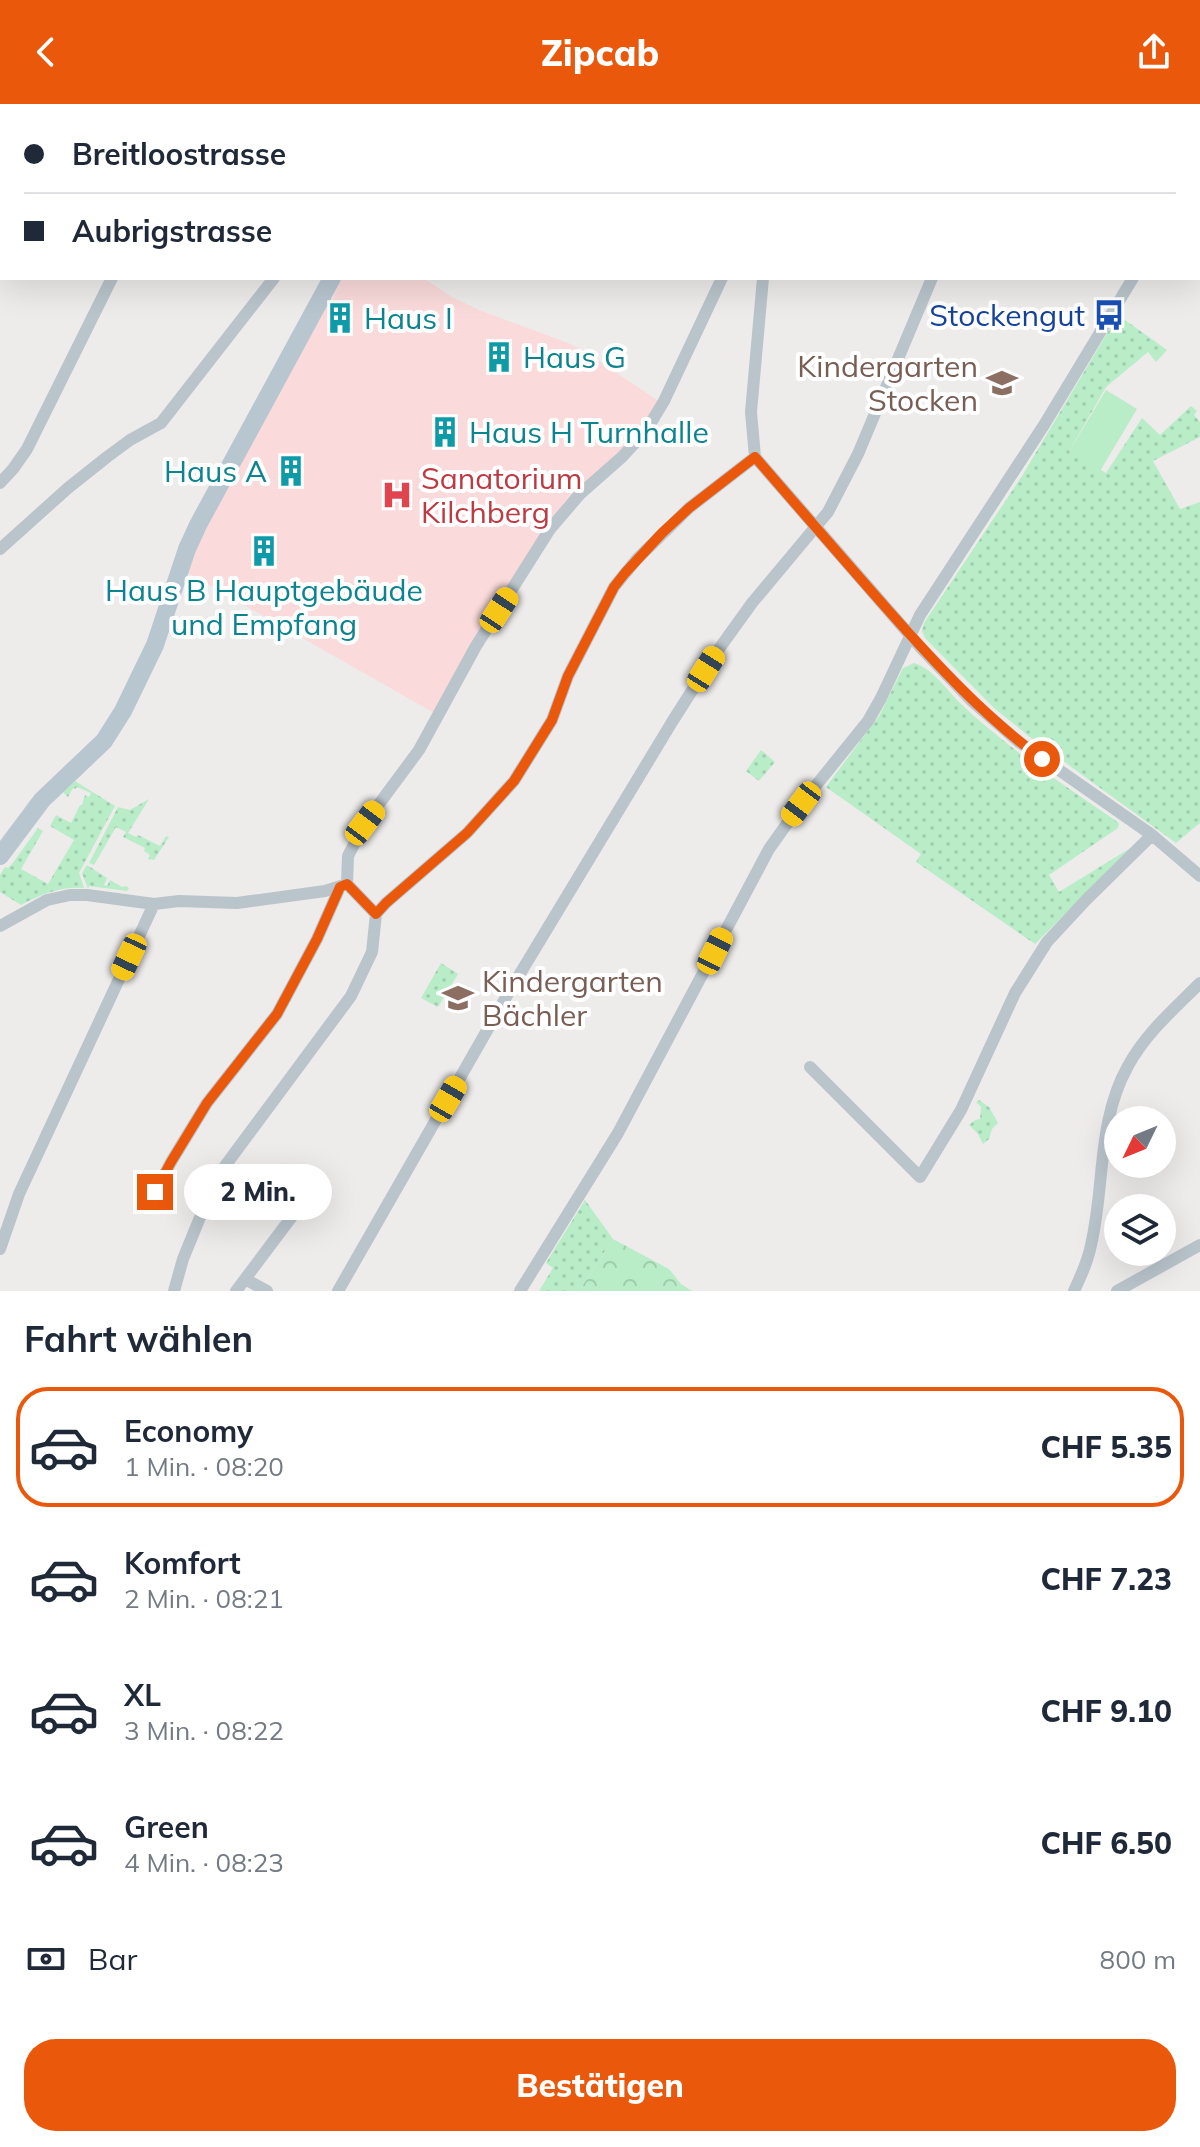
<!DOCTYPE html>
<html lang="de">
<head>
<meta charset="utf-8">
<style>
  body { margin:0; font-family:Mulish,sans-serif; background:#f2f2f3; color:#1f2937; height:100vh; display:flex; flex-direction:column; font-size:30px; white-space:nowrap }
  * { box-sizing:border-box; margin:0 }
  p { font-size:26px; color:#747a83 }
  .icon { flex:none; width:44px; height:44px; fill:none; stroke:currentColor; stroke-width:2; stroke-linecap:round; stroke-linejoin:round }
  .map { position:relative; height:1187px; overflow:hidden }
  .side { display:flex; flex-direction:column; background:#fff; flex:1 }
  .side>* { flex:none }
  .top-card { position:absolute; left:0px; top:0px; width:1200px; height:176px; box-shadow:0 8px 32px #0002; display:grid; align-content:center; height:176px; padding:0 24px; background:#fff }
  .needle { width:52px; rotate:227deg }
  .controls { position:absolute; left:1104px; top:1002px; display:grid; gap:16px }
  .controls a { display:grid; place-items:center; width:72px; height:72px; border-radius:50%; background:#fff; box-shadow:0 8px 32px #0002; font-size:40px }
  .end { position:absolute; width:36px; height:36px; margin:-18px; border:10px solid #ea580c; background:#fff; box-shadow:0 0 0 4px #fff }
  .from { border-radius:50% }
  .bubble { position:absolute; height:56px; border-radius:28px; background:#fff; box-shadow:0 8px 32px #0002; font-size:26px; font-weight:800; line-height:56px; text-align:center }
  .car { position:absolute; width:24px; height:48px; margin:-24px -12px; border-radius:10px; box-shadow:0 0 6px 2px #0007; background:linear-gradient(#f5c518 24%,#345 0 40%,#f5c518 0 76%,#345 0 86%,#f5c518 0) }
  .top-card b { display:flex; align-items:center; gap:28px; height:76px; font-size:30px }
  .top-card b+b { border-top:2px solid #e0e1e3 }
  .top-card i { width:20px; height:20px; background:#1f2937 }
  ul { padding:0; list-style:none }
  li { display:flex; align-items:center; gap:24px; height:120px; margin:0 16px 12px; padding:0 8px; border:4px solid transparent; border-radius:32px }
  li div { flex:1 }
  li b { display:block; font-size:30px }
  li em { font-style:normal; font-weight:800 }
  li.active { border-color:#ea580c }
  li>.icon { width:72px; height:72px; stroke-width:1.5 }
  h2 { padding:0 24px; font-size:36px; line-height:96px }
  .pay { display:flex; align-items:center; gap:20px; height:88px; padding:0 24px; font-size:30px }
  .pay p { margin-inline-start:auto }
  .cta { display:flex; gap:16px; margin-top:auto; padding:16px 24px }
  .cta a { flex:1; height:92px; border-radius:32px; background:#ea580c; color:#fff; font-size:32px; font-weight:800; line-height:92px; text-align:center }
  header { display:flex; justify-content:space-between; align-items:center; height:104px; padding:0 24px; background:#ea580c; color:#fff; font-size:36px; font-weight:800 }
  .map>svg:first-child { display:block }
</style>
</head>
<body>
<header><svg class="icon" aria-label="back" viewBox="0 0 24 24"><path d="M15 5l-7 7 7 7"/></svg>Zipcab<svg class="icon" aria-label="share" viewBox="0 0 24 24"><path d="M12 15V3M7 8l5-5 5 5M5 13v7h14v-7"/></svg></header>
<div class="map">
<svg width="1200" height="1187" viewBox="0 0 1200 1187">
  <defs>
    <pattern id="grass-dots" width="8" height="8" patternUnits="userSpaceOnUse" patternTransform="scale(2)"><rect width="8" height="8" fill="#b8edc8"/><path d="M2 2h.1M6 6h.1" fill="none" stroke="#9fcdae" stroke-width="1.8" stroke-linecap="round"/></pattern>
    <pattern id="forest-crowns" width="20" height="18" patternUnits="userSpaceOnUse" patternTransform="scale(2)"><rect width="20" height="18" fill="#b8edc8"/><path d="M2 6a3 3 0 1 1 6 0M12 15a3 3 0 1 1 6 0" fill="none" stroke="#9fcdae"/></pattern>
  </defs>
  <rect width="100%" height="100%" fill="#eeebeb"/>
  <path fill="#fadada" d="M342,174H423L452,193L479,206L568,239L584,247L660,298L640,330L578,388L436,610L188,469L199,438L326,197L332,196Z"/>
  <path fill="url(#grass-dots)" d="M1118,211L1167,246L1156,258L1148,248L1106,283L1070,346L1106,369L1142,314L1160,331L1191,302L1197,307L1194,311L1200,318V333L1153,357L1180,405L1200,398V719L1176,739L1030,633L994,604L925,534L922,527L924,519L1022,372Z
    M914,559C932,564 947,586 960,599C1008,645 1064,681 1119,719L1118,724L1049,771L1059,788L1132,743L1035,840L916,758L921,750L826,683L879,612L903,564Z
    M761,646L775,658L759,677L746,667Z
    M75,677L115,702L79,769L84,784C61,782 41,790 21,801L0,788V771L5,763L8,764L12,760L38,724L43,727L21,765L48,780L74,736L50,722L56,711L71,719L80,701H82L85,691L89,693L91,689L77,683L75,685L73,684L68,693L63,688Z
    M149,695L128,729L136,733L138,731L160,742L166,732L169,733L154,756L148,755L150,751L144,747L145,744L123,733L126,728L116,723L94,761L89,759L118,703L130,706Z
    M87,761L107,774L104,781L107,782L110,776L122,783L126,782L129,784L127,787L89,782L88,785L82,769Z
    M441,859L458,870L438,903L421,894Z
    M979,996L989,1003L998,1019L992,1025L989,1035L983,1040L978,1030L969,1021L975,1016L980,1015L981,1003L976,998Z
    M585,1096L613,1135L579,1187H539L553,1164L546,1159Z"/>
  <path fill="url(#forest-crowns)" d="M613,1135L669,1165L681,1180L692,1187H579Z"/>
  <path fill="#b8edc8" d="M1106,286L1137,305L1100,367L1069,348Z"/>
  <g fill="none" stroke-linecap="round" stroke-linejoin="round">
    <path stroke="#b9c4cb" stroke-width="12" d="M199,2L200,0
      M393,2L394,0
      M607,2L608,0
      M814,2L815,0
      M1198,114L1200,113
      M763,174L751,308L755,353L922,545L973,598L1019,638L1152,731L1200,772
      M0,379L13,365L27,345L112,174
      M0,445L68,384L107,353L130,336L161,319L274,174
      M376,810L386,799L467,729L514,677L552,616L568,572L614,483L637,455L689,404L755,353
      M0,822L47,796L70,791H87L154,800L179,797L237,799L325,787L344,781
      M810,963L920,1073L961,1006L1015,889L1047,838L1086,796L1152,731
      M155,1088L171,1058L207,999L277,910L317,835L340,783
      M0,1145L19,1090L154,800
      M245,1175L267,1187
      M174,1187L183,1155L203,1106L222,1066L351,892L372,848L376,810L347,780L348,752L365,719L419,646L476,542L550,425L580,390L622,353L646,327L664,297L722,174
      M236,1187L315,1082
      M338,1187L509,888L672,618L716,549L752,499L828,408L858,350L932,174
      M520,1187L618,1029L769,745L801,700L868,617L881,594L920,511L1044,321L1133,174
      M1074,1187C1081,1172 1088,1157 1091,1141C1105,1082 1097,1017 1128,962C1145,930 1174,905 1200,879
      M1117,1187L1200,1141"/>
    <path stroke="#b8c6d0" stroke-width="18" d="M418,2L420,0
      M0,752L42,696L104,637L123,607L155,541L187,445L198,421L332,174"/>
    <path stroke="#adb1b6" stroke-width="4" d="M56,2L57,0
      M0,101L2,97"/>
  </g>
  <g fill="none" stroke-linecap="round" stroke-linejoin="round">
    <path stroke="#ea580c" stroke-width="10" d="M155,1088L171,1058L207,999L277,910L317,835L340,783L347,780L376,810L386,799L467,729L514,677L552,616L568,572L614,483L625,469L662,429L689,404L755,353C799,404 843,455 888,506C936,560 984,612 1042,655"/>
  </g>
  <defs>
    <symbol id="bus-bare" viewBox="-9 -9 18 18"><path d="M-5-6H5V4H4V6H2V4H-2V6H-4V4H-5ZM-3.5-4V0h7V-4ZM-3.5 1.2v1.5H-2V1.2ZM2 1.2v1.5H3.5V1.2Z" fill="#1a4fb4" stroke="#fff" stroke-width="2.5" paint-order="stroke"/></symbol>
    <symbol id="building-bare" viewBox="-9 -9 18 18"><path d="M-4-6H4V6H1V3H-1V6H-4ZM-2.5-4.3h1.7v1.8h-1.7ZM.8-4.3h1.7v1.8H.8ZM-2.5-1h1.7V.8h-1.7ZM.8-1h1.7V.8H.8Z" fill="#0f9aa8" stroke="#fff" stroke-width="2.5" paint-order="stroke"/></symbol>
    <symbol id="school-bare" viewBox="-9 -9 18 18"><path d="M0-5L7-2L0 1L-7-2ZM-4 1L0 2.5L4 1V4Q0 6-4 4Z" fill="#8d6e63" stroke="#fff" stroke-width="2.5" paint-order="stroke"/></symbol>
    <symbol id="hospital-bare" viewBox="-9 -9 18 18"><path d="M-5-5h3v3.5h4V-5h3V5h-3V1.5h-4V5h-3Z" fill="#e0444e" stroke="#fff" stroke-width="2.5" paint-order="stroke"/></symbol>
  </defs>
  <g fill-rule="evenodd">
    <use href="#bus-bare" x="1087" y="189" width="44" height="44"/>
    <use href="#building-bare" x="318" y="192" width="44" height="44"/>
    <use href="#building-bare" x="477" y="231" width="44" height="44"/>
    <use href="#school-bare" x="980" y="257" width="44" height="44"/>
    <use href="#building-bare" x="423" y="306" width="44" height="44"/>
    <use href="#building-bare" x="269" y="345" width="44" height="44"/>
    <use href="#hospital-bare" x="375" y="369" width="44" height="44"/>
    <use href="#building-bare" x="242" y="425" width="44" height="44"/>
    <use href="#school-bare" x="436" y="872" width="44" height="44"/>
  </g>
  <g text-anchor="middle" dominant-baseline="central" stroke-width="8" stroke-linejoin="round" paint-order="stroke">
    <g font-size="30" fill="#164399" stroke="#fff" text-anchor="end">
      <text x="1085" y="211">Stockengut</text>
    </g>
    <g font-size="30" fill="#0d838f" stroke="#fff" text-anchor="start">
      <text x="364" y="214">Haus I</text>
      <text x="523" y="253">Haus G</text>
      <text x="469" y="328">Haus H Turnhalle</text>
      <text x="267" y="367" text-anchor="end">Haus A</text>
      <text x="264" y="486" text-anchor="middle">Haus B Hauptgebäude<tspan x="264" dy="34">und Empfang</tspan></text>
    </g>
    <g font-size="30" fill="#785e54" stroke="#fff" text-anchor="end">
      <text x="978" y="262">Kindergarten<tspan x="978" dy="34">Stocken</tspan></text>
      <text x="482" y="877" text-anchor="start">Kindergarten<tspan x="482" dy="34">Bächler</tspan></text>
    </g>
    <g font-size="30" fill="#be3a42" stroke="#fff" text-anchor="start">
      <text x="421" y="374">Sanatorium<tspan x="421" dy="34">Kilchberg</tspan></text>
    </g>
  </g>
</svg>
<div class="controls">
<a><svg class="needle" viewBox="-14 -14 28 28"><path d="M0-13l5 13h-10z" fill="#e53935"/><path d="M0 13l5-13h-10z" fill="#747a83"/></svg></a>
<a><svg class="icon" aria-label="layers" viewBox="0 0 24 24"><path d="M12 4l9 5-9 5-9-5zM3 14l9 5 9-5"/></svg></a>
</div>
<i class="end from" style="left:1042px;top:655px"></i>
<i class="end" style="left:155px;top:1088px"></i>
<div class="bubble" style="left:184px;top:1060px;width:148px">2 Min.</div>
<i class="car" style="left:499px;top:506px;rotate:33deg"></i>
<i class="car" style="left:706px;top:565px;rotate:32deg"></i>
<i class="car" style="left:801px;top:700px;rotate:217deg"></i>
<i class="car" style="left:365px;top:719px;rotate:37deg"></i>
<i class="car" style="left:715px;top:847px;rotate:26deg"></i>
<i class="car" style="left:129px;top:853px;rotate:205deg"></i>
<i class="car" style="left:448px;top:995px;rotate:30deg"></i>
<div class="top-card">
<b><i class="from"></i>Breitloostrasse</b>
<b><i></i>Aubrigstrasse</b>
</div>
</div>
<section class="side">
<h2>Fahrt wählen</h2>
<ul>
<li class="active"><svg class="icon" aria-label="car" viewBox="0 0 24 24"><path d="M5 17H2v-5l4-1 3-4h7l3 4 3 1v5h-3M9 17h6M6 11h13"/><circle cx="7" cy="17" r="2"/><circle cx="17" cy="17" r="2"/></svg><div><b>Economy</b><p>1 Min. · 08:20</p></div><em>CHF 5.35</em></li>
<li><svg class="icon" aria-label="car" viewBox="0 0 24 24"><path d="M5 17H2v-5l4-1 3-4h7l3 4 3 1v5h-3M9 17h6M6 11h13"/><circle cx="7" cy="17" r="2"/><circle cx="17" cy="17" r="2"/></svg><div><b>Komfort</b><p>2 Min. · 08:21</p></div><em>CHF 7.23</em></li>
<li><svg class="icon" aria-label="car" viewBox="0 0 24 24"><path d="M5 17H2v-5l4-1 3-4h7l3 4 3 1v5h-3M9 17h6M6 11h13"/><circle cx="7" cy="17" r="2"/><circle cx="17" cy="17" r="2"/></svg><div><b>XL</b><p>3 Min. · 08:22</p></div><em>CHF 9.10</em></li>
<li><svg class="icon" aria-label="car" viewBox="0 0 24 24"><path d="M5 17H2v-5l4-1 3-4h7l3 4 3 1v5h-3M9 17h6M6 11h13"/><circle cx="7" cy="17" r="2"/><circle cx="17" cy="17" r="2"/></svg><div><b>Green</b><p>4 Min. · 08:23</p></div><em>CHF 6.50</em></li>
</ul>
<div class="pay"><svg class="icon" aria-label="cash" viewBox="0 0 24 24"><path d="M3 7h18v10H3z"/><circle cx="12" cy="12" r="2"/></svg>Bar<p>800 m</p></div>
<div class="cta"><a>Bestätigen</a></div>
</section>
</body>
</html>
